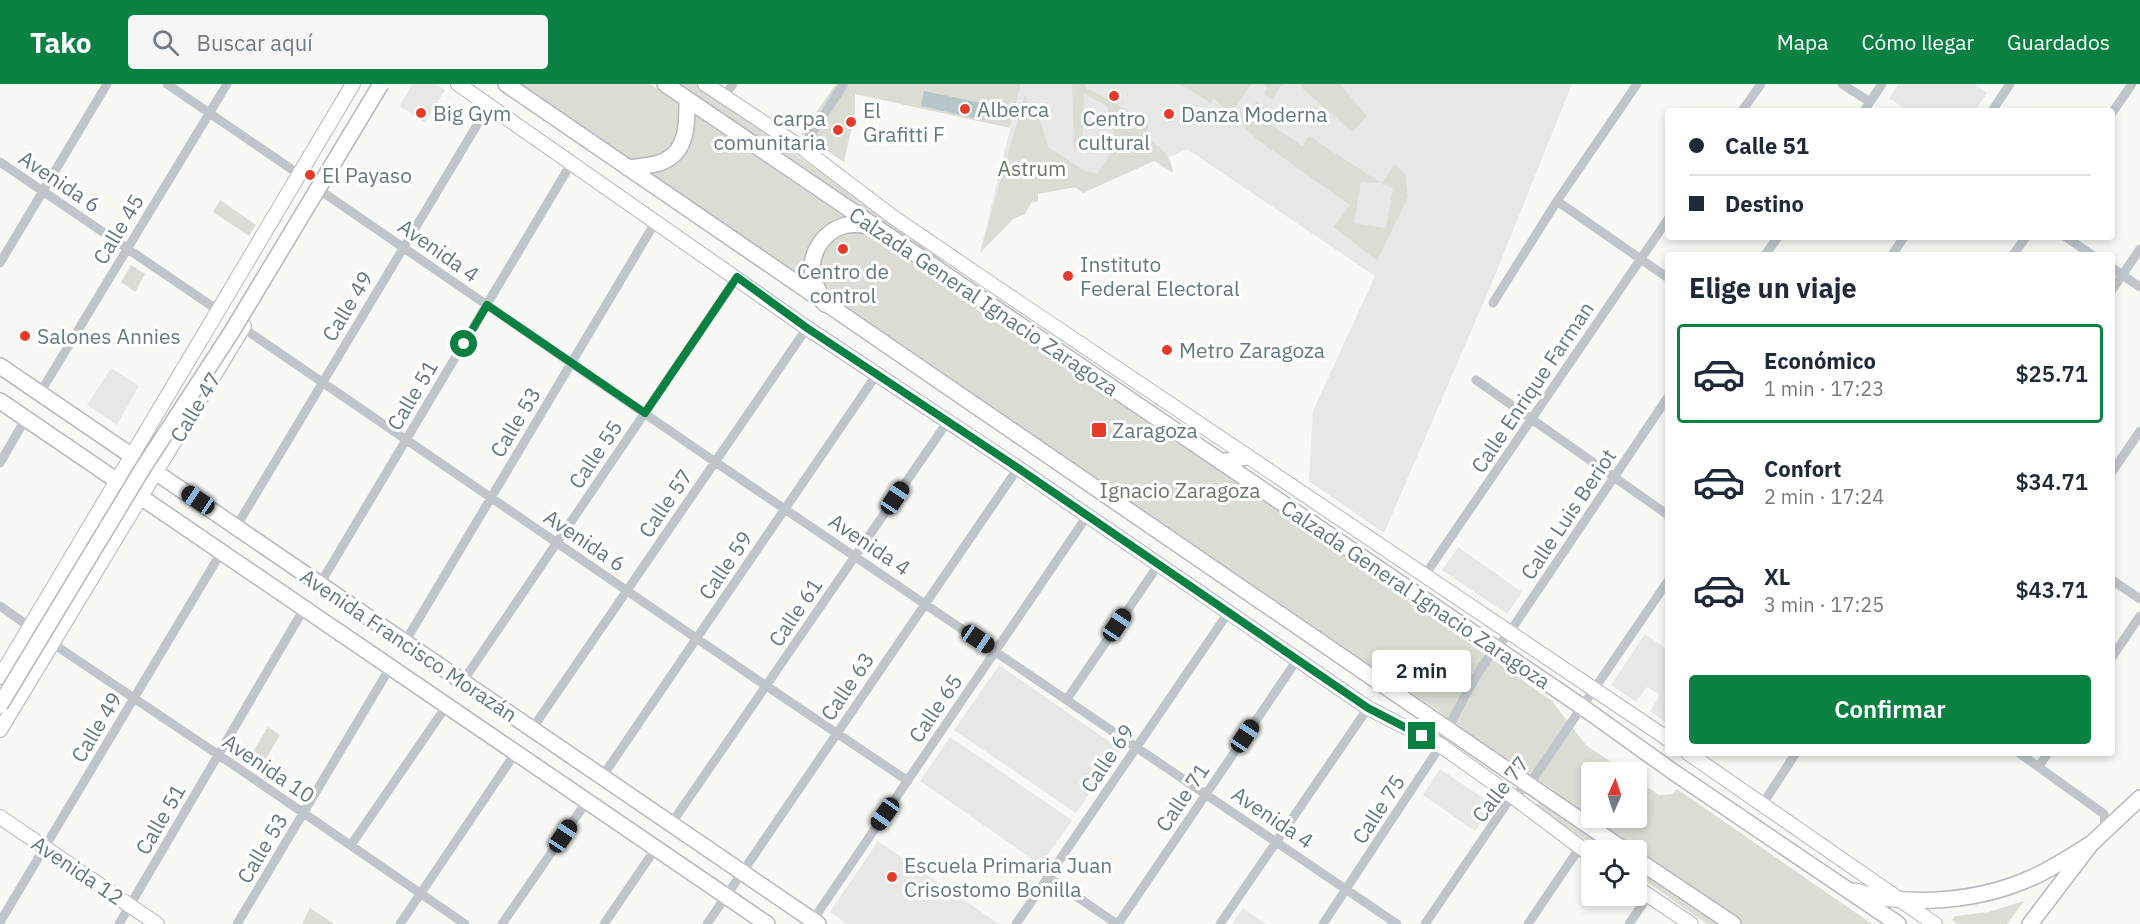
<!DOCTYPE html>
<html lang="es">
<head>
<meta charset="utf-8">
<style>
  body { margin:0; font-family:"IBM Plex Sans",sans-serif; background:#f6f6f7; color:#1f2937; height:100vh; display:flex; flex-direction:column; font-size:22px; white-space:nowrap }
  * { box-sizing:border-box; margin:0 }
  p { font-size:20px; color:#747a83 }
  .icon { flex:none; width:33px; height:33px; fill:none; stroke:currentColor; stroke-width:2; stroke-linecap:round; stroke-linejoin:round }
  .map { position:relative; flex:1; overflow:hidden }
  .details { position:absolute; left:1665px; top:168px; width:450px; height:504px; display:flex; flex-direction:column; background:#fff; border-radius:6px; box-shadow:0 3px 9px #0003 }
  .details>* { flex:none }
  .hud { position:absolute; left:1665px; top:24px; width:450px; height:132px; border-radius:6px; box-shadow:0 3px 9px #0003; display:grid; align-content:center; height:132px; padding:0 24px; background:#fff }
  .needle { width:39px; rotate:3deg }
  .controls { position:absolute; left:1581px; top:678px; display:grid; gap:12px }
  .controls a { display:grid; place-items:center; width:66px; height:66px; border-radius:6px; background:#fff; box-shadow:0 3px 9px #0003; font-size:30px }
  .end { position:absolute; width:27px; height:27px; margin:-14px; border:8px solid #0b8043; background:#fff; box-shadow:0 0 0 3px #fff }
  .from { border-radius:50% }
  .bubble { position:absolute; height:42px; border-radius:6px; background:#fff; box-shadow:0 3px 9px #0003; font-size:20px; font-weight:600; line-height:42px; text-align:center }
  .car { position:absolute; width:18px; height:36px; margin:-18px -9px; border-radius:8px; box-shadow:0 0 4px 2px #0007; background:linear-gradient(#222 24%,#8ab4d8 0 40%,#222 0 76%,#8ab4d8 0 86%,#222 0) }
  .hud b { display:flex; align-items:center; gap:21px; height:57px; font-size:22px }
  .hud b+b { border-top:2px solid #e0e1e3 }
  .hud i { width:15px; height:15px; background:#1f2937 }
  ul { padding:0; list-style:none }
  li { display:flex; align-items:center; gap:18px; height:99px; margin:0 12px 9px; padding:0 12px; border:3px solid transparent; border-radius:6px }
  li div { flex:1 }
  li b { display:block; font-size:22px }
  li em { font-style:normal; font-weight:600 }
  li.on { border-color:#0b8043 }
  li>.icon { width:54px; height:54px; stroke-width:1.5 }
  h2 { padding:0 24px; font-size:27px; line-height:72px }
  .button { display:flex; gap:12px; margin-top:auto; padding:12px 24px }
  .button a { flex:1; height:69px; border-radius:6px; background:#0b8043; color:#fff; font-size:24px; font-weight:600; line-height:69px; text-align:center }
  header { display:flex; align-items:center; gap:36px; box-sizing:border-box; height:84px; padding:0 30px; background:#0b8043; color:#fff }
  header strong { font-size:28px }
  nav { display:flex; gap:33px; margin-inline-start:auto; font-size:21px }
  .search { width:420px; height:54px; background:#f6f6f7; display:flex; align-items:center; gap:15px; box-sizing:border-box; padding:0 21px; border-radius:6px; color:#747a83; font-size:22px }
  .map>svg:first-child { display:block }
</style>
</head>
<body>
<header>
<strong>Tako</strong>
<div class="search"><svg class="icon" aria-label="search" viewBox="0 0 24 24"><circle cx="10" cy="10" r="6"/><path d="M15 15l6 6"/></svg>Buscar aquí</div>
<nav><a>Mapa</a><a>Cómo llegar</a><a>Guardados</a></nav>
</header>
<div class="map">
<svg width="2140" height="840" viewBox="0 0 2140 840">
  <rect width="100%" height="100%" fill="#f8f8f5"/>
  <path fill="#e6e8e6" d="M412,0H436L445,6L425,39L400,22Z
    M1021,0H1572L1491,201L1384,449L1309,397L1313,327L1375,192L1187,65L1159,78L1154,76L1083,108L1075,103L1038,110V117L1030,118L1025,130L1013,135L980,169Z
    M1899,0H1975L1987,9L1975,27H1908L1889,14Z
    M111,284L139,302L117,341L87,321Z
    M1458,463L1522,508L1507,530L1442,486Z
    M1645,550L1668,566V640L1650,627L1660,611L1647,603L1636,618L1611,601Z
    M999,581L1120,665L1076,729L954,646Z
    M950,653L1072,736L1044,776L1038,779L920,697Z
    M1440,685L1493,721L1475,747L1423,711Z
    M878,757L999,840H847L830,828Z
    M1243,824L1266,840H1232Z"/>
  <path fill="#d9ddd4" d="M510,0H650L896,168L1223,387L1552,617L1586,661L1626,688H1592V734H1636L1637,696L1659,711L1673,710L1677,705L1872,840H1741L1637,771L1636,766H1630L1556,719L1554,706L1520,685L1489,671L1440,628L1272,517L811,199Z
    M677,0H696L822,89L955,178H941L921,167Z
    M836,0H1021L1010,44L855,10V29L844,78L801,50Z
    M1072,0H1085L1086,4L1119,21L1148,40L1146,55C1160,60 1172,74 1173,89L1154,77L1083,109L1075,103L1038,110V117L1031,119L1025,130L1013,135L980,169L1025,11L1031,25L1039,33L1048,63L1083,86L1097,90L1118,58C1112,48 1111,34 1107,22L1084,10L1082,67L1074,65Z
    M1180,0H1251L1235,24L1246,32L1256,18L1265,24L1260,33L1302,62L1309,52L1381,99L1361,98L1354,139L1386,144L1393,104L1381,100L1395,80L1405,90L1408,113L1377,177L1334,143L1350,121L1259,57L1214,14L1210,19Z
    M1262,0H1282L1272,15L1264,10L1267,4Z
    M1301,0H1340L1367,32L1352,48L1303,5Z
    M220,116L256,141L249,152L213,128Z
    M131,181L145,190L135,208L121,198Z
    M268,643L280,651L260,685L247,677Z
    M1539,717L1611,766H1600L1536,722Z
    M1636,784L1718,840H1707L1637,791Z
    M2024,817L2007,840H1957L1952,836L1955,832L1989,828Z
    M310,824L334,840H302Z"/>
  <path fill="#b6c6c8" d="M924,7L986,20L983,36L921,22Z"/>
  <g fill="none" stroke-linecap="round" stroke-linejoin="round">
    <defs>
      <path id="secondary" d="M458,0L807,244L1018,384L1368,624L1440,661L1512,712L1592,772
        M705,0L802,64L893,133L981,193L1668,655
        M0,593L353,0
        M0,646L244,242
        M1688,669L1935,840
        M0,733L157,840
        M1636,803L1691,840"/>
      <path id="primary" d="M506,0L1624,766
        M665,0L1581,622L1672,687L1898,840
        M628,84C639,82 657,82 666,76C688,65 687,37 687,16
        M825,220C820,211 815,201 813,190C809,169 824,148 843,142C852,139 862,141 871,142
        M0,282L818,840
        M0,317L767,840
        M1221,378L1247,373
        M1636,775L1733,840
        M1855,807C1909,824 1980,817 2031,794C2052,785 2071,772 2091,760
        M2030,840L2091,760L2140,714"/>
    </defs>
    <use href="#secondary" stroke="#b1b9bd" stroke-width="16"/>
    <use href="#primary" stroke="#b3b9bc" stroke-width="18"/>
    <path stroke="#bfc5c8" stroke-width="9" d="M167,0L300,91
      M1842,0L1870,18
      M724,13L733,0
      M1742,27L1761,0
      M1864,27L1882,0
      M1992,27L2010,0
      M2112,29L2132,0
      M802,64L844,0
      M0,78L219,227
      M324,109L705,371L1397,840
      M1557,117L1668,194
      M2066,153L2092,171
      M1765,171L1778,153
      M1892,171L1904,153
      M2013,171L2026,153
      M0,179L107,0
      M2112,184L2140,203
      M2112,206L2140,165
      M1493,219L1557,117L1637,0
      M243,244L756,595L908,697
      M1476,296L1668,431
      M40,309L227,0
      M0,379L26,334
      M2112,388L2140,347
      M236,443L489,21
      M1425,491L1668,135
      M2112,496L2140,515
      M320,500L572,78
      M0,522L30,543
      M405,558L656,137
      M52,559L238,684L465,840
      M2112,573L2140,532
      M463,597L737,193
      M1067,615L1159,480
      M532,645L807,244
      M2019,669L2104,730L2105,746
      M2039,682L2048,669
      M602,693L877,290
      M1762,721L1796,669
      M671,740L948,337
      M351,761L447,621
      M1048,793L1117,840
      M813,836L1087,432
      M0,838L222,467
      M119,840L305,523
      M237,840L391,582
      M400,840L516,668
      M502,840L587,717
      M604,840L656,764
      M707,840L1018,384
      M1016,840L1228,529
      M1118,840L1297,576
      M1220,840L1368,624
      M1323,840L1435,670C1450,642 1463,613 1480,586C1488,573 1499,561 1509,549L1668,313
      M1425,840L1512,712L1528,702L1668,497
      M1528,840L1580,763
      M1629,840L1648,812"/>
    <use href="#secondary" stroke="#fff" stroke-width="14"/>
    <use href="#primary" stroke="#fff" stroke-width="15"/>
    <defs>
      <path id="primary-bridge" d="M0,621L143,384L231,249L381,0"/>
    </defs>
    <use href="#primary-bridge" stroke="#b3b9bc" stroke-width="18" stroke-linecap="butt"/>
    <use href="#primary-bridge" stroke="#fff" stroke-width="15"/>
  </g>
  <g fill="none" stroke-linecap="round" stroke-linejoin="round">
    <path stroke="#0b8043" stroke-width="8" d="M464,260L487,221L645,329L737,193L807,244L1018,384L1368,624L1422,652"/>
  </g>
  <g fill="#e53b28" stroke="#fff" stroke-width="2">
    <circle cx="1114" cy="12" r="6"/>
    <circle cx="965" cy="25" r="6"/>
    <circle cx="421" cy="29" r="6"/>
    <circle cx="1169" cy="30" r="6"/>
    <circle cx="851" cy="38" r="6"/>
    <circle cx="838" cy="46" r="6"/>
    <circle cx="310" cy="91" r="6"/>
    <circle cx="843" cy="165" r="6"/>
    <circle cx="1068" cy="192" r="6"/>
    <circle cx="25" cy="252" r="6"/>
    <circle cx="1167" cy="266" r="6"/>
    <rect x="1091" y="338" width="16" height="16" rx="3"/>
    <circle cx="892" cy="793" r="6"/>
  </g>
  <g text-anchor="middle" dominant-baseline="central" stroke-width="6" stroke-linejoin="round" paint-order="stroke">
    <g font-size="21" fill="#637881" stroke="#fff" text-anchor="start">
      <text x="977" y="25">Alberca</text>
      <text x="863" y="26">El<tspan x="863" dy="24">Grafitti F</tspan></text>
      <text x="433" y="29">Big Gym</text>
      <text x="1181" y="30">Danza Moderna</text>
      <text x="826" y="34" text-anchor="end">carpa<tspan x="826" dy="24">comunitaria</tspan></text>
      <text x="1114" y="34" text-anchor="middle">Centro<tspan x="1114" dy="24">cultural</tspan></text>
      <text x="322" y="91">El Payaso</text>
      <text x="1080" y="180">Instituto<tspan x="1080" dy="24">Federal Electoral</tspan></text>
      <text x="843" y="187" text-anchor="middle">Centro de<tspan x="843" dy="24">control</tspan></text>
      <text x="37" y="252">Salones Annies</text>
      <text x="1179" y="266">Metro Zaragoza</text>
      <text x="1112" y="346">Zaragoza</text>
      <text x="904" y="781">Escuela Primaria Juan<tspan x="904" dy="24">Crisostomo Bonilla</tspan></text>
    </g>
    <g font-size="21" fill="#697962" stroke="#fff">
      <text x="1032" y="84">Astrum</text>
      <text x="1180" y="406">Ignacio Zaragoza</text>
    </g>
    <g font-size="21" fill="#637881" stroke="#fff">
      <text transform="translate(60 97) rotate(34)">Avenida 6</text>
      <text transform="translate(118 145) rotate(-59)">Calle 45</text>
      <text transform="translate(439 166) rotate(35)">Avenida 4</text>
      <text transform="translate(984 217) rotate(34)">Calzada General Ignacio Zaragoza</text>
      <text transform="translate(347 222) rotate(-59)">Calle 49</text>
      <text transform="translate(1532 303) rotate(-56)">Calle Enrique Farman</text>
      <text transform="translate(412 311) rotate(-59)">Calle 51</text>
      <text transform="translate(195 323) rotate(-59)">Calle 47</text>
      <text transform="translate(515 338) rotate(-59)">Calle 53</text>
      <text transform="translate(595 370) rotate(-56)">Calle 55</text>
      <text transform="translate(665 419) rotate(-56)">Calle 57</text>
      <text transform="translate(1568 430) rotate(-56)">Calle Luis Beriot</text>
      <text transform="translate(585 456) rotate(34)">Avenida 6</text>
      <text transform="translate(870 460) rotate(34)">Avenida 4</text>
      <text transform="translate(725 481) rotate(-56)">Calle 59</text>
      <text transform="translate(1416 510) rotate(34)">Calzada General Ignacio Zaragoza</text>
      <text transform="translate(795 528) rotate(-56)">Calle 61</text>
      <text transform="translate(409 561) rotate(34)">Avenida Francisco Morazán</text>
      <text transform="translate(847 602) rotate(-56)">Calle 63</text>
      <text transform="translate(935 624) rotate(-56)">Calle 65</text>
      <text transform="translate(96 643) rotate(-59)">Calle 49</text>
      <text transform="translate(1107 674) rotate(-56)">Calle 69</text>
      <text transform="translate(269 684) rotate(34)">Avenida 10</text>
      <text transform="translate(1500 705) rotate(-52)">Calle 77</text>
      <text transform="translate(1182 713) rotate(-56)">Calle 71</text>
      <text transform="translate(1378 725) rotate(-57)">Calle 75</text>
      <text transform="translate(1273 733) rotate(34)">Avenida 4</text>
      <text transform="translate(160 735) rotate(-60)">Calle 51</text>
      <text transform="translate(262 764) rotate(-59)">Calle 53</text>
      <text transform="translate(78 786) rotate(34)">Avenida 12</text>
    </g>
  </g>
</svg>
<div class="controls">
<a><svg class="needle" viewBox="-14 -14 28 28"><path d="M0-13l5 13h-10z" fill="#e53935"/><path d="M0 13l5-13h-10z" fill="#747a83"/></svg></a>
<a><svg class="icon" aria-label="locate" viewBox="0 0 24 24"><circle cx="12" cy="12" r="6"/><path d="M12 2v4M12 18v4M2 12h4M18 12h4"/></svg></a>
</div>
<i class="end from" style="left:464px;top:260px"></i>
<i class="end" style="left:1422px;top:652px"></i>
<div class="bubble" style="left:1372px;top:566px;width:99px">2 min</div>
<i class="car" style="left:895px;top:414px;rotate:34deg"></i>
<i class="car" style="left:198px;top:416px;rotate:304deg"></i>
<i class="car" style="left:1117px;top:541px;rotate:34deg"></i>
<i class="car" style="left:978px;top:555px;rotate:124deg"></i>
<i class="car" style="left:1245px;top:652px;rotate:34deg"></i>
<i class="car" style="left:885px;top:730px;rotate:215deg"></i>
<i class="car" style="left:563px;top:752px;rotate:34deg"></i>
<div class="hud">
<b><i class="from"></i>Calle 51</b>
<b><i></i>Destino</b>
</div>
<section class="details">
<h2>Elige un viaje</h2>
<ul>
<li class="on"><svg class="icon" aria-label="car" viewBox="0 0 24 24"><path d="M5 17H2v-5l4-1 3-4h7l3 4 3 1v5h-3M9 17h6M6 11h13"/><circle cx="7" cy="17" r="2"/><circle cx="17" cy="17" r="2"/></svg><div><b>Económico</b><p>1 min · 17:23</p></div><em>$25.71</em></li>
<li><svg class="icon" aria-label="car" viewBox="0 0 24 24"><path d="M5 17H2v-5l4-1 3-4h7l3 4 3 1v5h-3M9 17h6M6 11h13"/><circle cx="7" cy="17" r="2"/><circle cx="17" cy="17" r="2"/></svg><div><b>Confort</b><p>2 min · 17:24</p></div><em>$34.71</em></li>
<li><svg class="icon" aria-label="car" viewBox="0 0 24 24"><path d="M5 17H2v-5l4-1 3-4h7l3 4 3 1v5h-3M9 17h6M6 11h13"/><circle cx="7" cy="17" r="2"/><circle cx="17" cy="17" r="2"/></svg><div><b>XL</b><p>3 min · 17:25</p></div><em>$43.71</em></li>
</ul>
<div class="button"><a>Confirmar</a></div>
</section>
</div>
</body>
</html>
